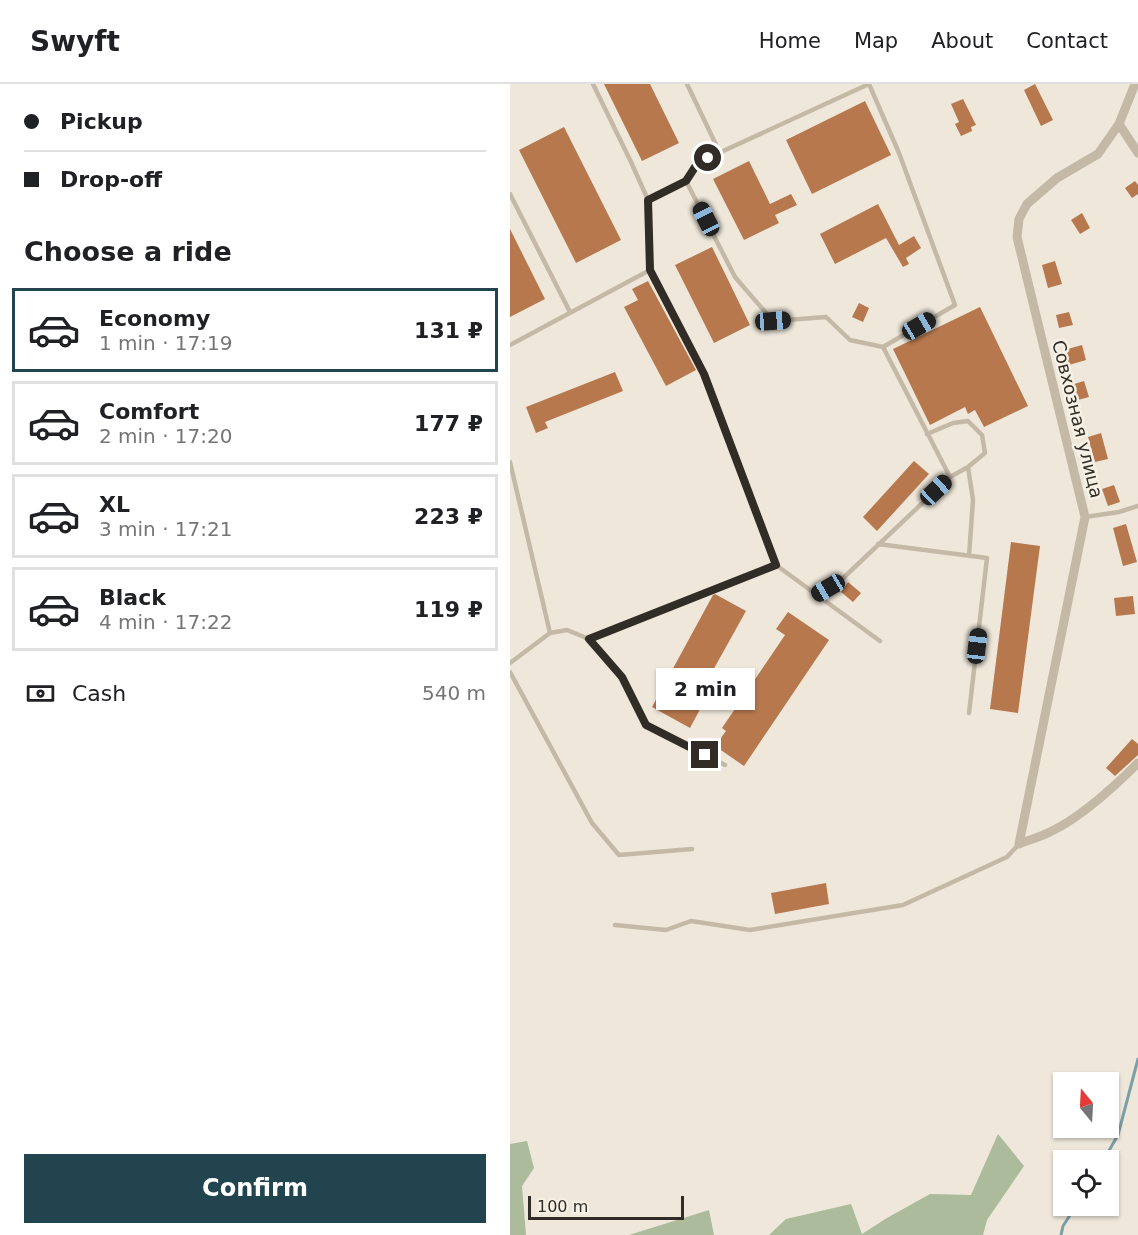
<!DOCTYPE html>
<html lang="en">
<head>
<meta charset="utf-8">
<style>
  body { margin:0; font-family:"DejaVu Sans",sans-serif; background:#f2f2f2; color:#202124; height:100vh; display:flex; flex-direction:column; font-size:22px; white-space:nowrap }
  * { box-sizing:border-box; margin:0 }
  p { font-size:20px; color:#757577 }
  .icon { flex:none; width:33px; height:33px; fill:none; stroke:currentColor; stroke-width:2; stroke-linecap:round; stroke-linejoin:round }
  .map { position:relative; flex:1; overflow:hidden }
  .drawer { display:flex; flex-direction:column; background:#fff; width:510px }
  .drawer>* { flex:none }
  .top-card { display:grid; align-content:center; height:132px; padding:0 24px; background:#fff }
  .needle { width:39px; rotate:342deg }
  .buttons { position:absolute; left:543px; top:988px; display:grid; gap:12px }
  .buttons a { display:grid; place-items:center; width:66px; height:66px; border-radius:0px; background:#fff; box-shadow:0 2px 4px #0004; font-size:30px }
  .scale { position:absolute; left:18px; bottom:15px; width:156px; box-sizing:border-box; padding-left:6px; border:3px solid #322c27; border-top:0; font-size:16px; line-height:21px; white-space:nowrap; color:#322c27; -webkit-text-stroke:4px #f6f1e5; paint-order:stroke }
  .end { position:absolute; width:27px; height:27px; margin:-14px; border:8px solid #322c27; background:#fff; box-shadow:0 0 0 3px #fff }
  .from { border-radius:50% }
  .bubble { position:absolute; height:42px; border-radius:0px; background:#fff; box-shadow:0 2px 4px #0004; font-size:20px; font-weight:700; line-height:42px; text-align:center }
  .car { position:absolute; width:18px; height:36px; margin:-18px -9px; border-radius:8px; box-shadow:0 0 4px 2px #0007; background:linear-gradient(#222 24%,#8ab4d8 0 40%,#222 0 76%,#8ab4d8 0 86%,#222 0) }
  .top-card b { display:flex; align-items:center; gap:21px; height:57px; font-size:22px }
  .top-card b+b { border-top:2px solid #e0e0e0 }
  .top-card i { width:15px; height:15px; background:#202124 }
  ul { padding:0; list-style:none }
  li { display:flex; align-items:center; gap:18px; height:84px; margin:0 12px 9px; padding:0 12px; border:3px solid #e0e0e0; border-radius:0px }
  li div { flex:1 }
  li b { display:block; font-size:22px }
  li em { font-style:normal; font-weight:700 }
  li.current { border-color:#21444e }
  li>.icon { width:54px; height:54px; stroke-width:1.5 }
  h2 { padding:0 24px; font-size:27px; line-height:72px }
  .pay { display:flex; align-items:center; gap:15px; height:66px; padding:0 24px; font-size:22px }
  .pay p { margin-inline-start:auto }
  .primary-button { display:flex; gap:12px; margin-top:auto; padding:12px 24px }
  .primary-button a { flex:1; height:69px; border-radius:0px; background:#21444e; color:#fff; font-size:24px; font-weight:700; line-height:69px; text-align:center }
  header { display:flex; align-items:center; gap:36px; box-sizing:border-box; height:84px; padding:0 30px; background:#fff; border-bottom:2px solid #e0e0e0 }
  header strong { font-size:28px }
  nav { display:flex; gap:33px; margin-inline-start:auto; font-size:21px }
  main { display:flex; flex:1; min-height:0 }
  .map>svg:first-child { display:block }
</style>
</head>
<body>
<header>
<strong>Swyft</strong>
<nav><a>Home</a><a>Map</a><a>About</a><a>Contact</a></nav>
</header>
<main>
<section class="drawer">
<div class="top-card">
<b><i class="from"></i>Pickup</b>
<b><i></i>Drop-off</b>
</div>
<h2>Choose a ride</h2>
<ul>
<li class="current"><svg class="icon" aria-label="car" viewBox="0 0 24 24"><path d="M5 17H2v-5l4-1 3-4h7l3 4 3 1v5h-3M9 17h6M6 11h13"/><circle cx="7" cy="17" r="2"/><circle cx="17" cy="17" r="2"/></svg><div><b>Economy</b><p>1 min · 17:19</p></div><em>131 ₽</em></li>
<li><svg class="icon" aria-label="car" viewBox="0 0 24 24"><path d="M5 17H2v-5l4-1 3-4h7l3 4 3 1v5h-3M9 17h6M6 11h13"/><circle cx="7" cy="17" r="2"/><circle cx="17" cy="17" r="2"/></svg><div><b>Comfort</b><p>2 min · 17:20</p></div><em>177 ₽</em></li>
<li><svg class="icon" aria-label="car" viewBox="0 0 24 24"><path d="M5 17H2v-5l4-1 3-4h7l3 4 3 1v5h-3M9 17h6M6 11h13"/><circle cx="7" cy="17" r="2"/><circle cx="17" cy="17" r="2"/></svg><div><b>XL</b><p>3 min · 17:21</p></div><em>223 ₽</em></li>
<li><svg class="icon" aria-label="car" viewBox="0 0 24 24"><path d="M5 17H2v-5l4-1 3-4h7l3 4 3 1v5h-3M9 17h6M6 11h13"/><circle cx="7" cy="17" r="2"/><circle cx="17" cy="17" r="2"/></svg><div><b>Black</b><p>4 min · 17:22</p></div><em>119 ₽</em></li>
</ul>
<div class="pay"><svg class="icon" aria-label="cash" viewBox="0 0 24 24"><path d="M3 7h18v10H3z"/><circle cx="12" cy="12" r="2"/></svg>Cash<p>540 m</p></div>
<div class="primary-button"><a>Confirm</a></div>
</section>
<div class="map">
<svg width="628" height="1151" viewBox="0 0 628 1151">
  <rect width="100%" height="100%" fill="#eee7da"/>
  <path fill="#abbb9c" d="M488,1050L514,1082L477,1136L473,1151H259L276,1135L341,1120L352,1150L377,1134L420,1110L461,1111Z
    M17,1057L24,1084L12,1102L16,1151H0V1060Z
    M199,1126L204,1151H119Z"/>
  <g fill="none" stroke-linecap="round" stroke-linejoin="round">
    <path stroke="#7c9fa7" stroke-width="3" d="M593,1077L608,1051L628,975
      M551,1151L553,1142L566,1122"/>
  </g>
  <path fill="#b7784e" d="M94,0H140L169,59L132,77Z
    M525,0L543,36L531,42L514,6Z
    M453,15L466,41L461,43L462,47L451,52L445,40L449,38L441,20Z
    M355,17L381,71L302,110L276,56Z
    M54,43L111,156L66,179L9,66Z
    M239,77L260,120L281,110L287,121L265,131L269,139L234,156L203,95Z
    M625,97L628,101V110L622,114L615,104Z
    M368,120L389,161L404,152L411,164L396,174L399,180L393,183L376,154L325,180L310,150Z
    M572,129L580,144L570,150L561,136Z
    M0,145L35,215L0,233Z
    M202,163L240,241L204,259L165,181Z
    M545,177L552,200L538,204L532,181Z
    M138,197L186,286L156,302L114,223L128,216L122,205Z
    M349,219L359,224L353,238L342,233Z
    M470,223L518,322L474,343L465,326L458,330L455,323L420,341L383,265Z
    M559,228L563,241L549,244L546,231Z
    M572,261L576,276L559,281L554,266Z
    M105,288L113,307L35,338L38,344L26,349L16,323Z
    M574,297L579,313L568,316L564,300Z
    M591,349L598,375L585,378L578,353Z
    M404,377L419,390L367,447L353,433Z
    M604,401L610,418L598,422L592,405Z
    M616,440L627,478L613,482L603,444Z
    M501,458L530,462L508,629L480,625Z
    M338,498L351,509L343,518L331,508Z
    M205,510L236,527L197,597L203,601L180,644L142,623L203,511Z
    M623,512L625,530L606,532L604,514Z
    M278,528L319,556L234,682L205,662L216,647L212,644L275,551L266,545Z
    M622,655L628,660V671L605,692L596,684Z
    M316,799L319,820L265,830L261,809Z"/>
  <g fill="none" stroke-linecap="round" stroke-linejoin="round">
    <path stroke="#c4b9a7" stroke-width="4.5" d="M83,0L121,78L138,116L176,97L187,79L359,0
      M177,0L210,69
      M176,97L225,193L263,237L316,233L340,256L373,263L445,221L389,69L359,0
      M0,110L60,228
      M140,186L194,290L266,481L370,557
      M0,261L140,186L138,116
      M417,350L443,339L458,337L472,351L475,369L458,383L440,393
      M0,378L40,549L0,579
      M458,383L463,416L459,472
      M575,433L609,428L628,422
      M368,460L477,474L459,629
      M306,510L330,497L440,393L373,263
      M40,549L57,546L79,555L112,593L136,641L215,681
      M79,555L266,481
      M0,588L82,739L109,771L182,765
      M105,841L156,846L181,837L240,846L393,821L497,773L509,760"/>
    <path stroke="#c4b9a7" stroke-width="9" d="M609,40L628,69
      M509,760L575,433L507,153L509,135L517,120L547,94L588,70L609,40L625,0
      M509,760C519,756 530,753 540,748C570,734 604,703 628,679"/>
  </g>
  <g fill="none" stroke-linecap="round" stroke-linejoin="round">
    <path stroke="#322c27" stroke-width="8" d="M195,671L136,641L112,593L79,555L266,481L194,290L140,186L138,116L176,97L187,80L198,74"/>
  </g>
  <g text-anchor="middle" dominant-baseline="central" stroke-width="5" stroke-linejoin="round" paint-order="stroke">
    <g font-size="18" fill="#322c27" stroke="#f6f1e5">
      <text transform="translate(568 335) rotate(76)">Совхозная улица</text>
    </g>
  </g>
</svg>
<div class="buttons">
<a><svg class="needle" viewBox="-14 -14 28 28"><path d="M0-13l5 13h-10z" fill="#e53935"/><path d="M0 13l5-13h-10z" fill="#757577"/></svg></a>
<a><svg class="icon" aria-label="locate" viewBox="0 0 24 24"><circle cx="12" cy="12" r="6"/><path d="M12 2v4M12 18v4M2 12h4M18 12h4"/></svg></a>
</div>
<div class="scale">100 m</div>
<i class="end from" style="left:198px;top:74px"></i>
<i class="end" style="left:195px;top:671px"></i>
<div class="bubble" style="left:146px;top:584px;width:99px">2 min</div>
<i class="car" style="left:196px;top:135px;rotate:333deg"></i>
<i class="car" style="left:263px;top:237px;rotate:86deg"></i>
<i class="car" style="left:409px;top:242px;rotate:60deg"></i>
<i class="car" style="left:426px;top:406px;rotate:47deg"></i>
<i class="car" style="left:318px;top:504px;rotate:240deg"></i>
<i class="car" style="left:467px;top:562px;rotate:7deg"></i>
</div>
</main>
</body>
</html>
